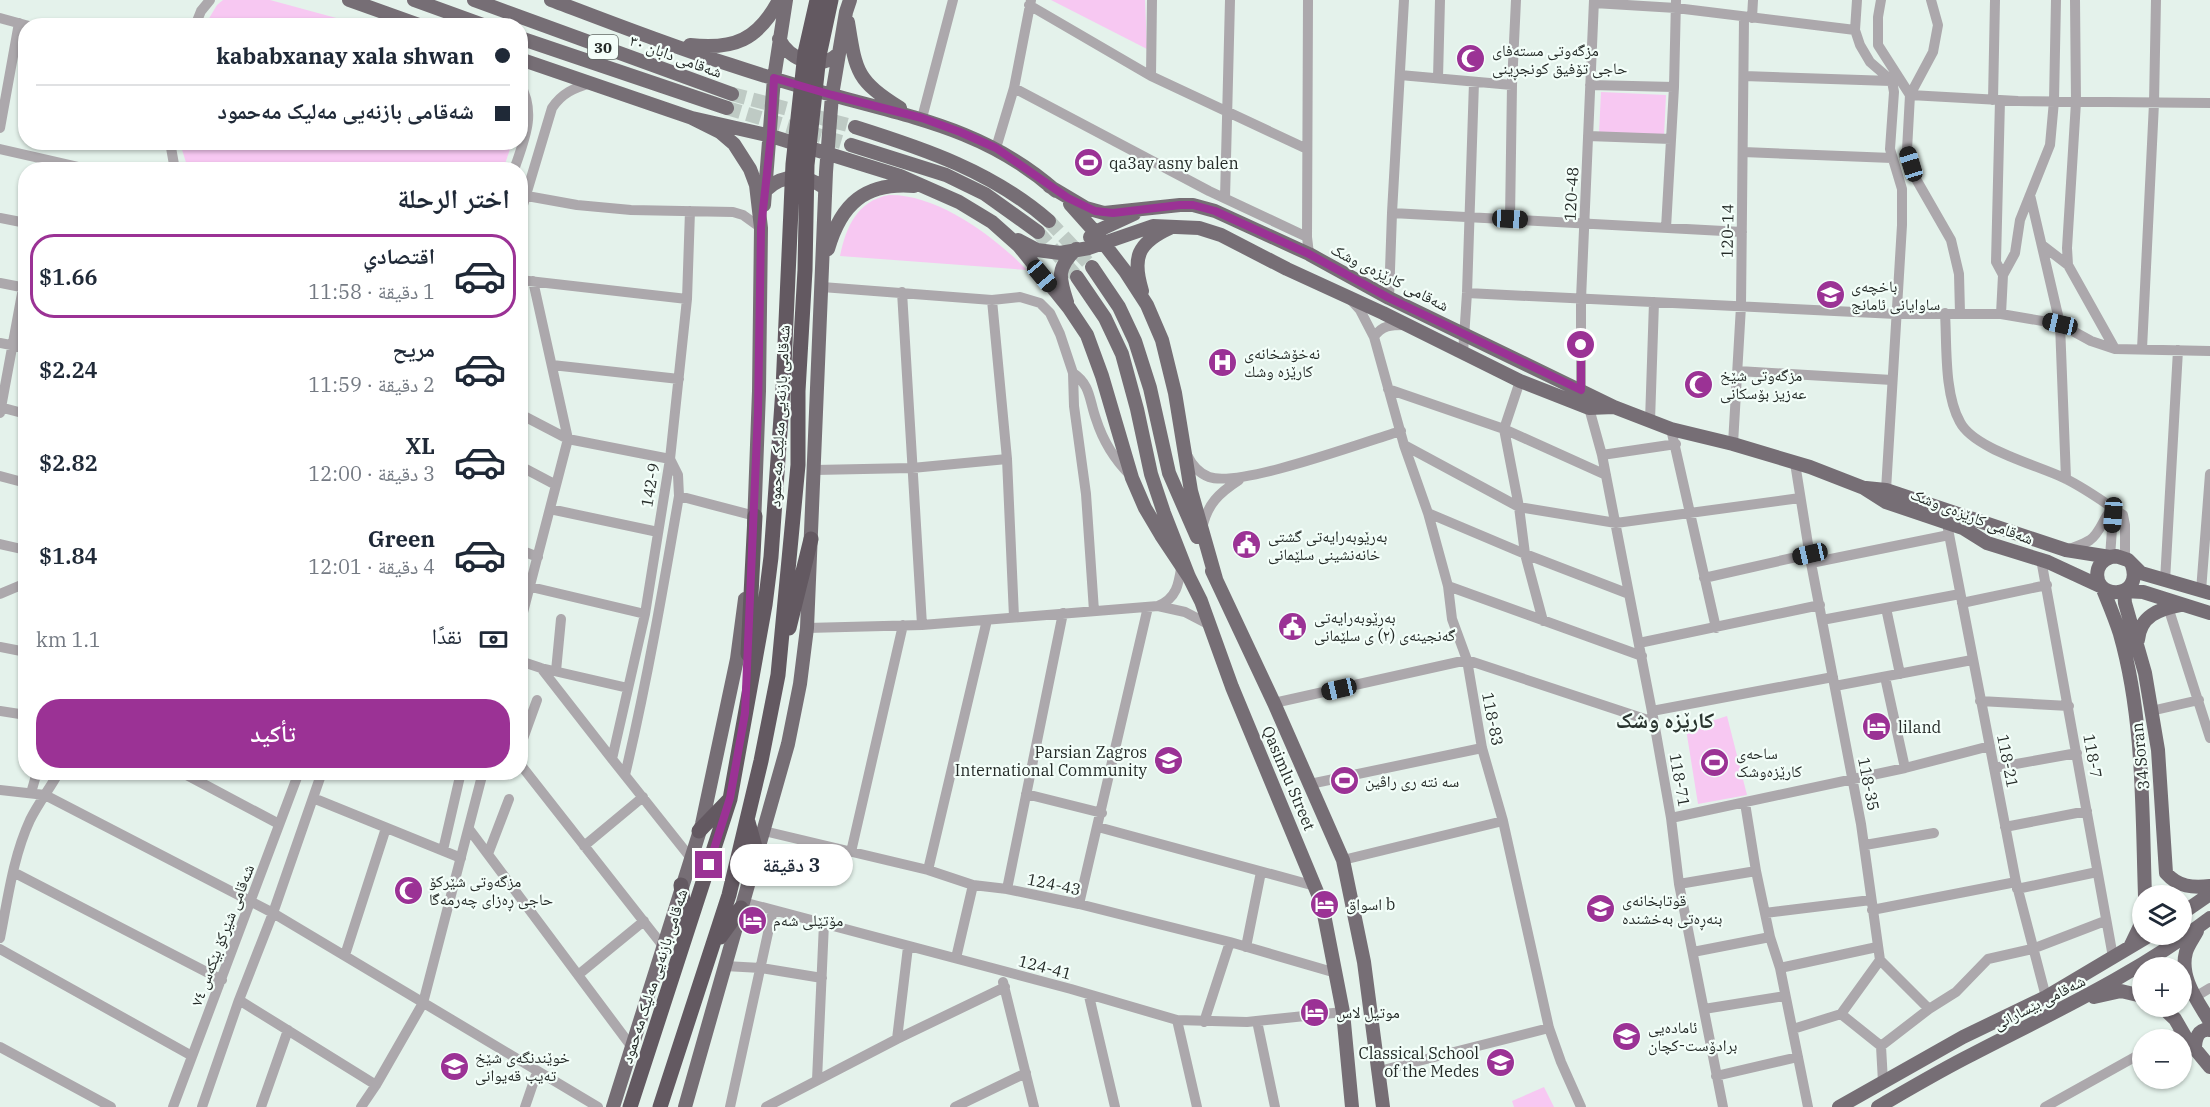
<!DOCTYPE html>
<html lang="ar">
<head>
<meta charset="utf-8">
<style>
  body { margin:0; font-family:"IBM Plex Serif","Noto Naskh Arabic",serif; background:#f2f2f3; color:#1f2937; direction:rtl; height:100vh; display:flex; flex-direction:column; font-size:22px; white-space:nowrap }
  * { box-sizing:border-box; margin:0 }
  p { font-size:20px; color:#747a83 }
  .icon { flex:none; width:33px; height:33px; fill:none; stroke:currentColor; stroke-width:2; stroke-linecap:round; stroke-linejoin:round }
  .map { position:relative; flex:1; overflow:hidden; direction:ltr }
  .details { position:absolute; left:18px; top:162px; width:510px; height:618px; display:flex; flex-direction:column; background:#fff; border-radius:24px; box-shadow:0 2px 4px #0004; direction:rtl }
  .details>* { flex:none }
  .top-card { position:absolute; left:18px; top:18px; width:510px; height:132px; border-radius:24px; box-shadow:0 2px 4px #0004; direction:rtl; display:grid; align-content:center; height:132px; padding:0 18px; background:#fff }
  .controls { position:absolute; left:2132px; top:885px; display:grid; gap:12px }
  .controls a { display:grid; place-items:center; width:60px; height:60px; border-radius:50%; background:#fff; box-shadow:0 2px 4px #0004; font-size:30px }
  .end { position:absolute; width:27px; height:27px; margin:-14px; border:8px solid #9b3295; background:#fff; box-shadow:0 0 0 3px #fff }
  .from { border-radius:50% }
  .bubble { position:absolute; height:42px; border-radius:21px; background:#fff; box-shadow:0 2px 4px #0004; font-size:20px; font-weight:600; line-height:42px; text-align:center; direction:rtl }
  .car { position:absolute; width:18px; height:36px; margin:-18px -9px; border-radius:8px; box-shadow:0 0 4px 2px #0007; background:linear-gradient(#222 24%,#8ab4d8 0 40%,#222 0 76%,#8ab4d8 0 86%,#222 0) }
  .top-card b { display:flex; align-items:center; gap:21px; height:57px; font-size:22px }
  .top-card b+b { border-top:2px solid #e0e1e3 }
  .top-card i { width:15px; height:15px; background:#1f2937 }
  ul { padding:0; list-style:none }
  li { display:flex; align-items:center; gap:18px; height:84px; margin:0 12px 9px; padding:0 6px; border:3px solid transparent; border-radius:24px }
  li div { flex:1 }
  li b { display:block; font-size:22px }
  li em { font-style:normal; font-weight:600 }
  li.on { border-color:#9b3295 }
  li>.icon { width:54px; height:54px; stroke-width:1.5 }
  h2 { padding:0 18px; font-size:27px; line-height:72px }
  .pay { display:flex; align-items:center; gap:15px; height:66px; padding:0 18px; font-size:22px }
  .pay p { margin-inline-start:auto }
  .action { display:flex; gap:12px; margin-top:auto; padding:12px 18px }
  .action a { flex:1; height:69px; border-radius:24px; background:#9b3295; color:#fff; font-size:24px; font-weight:600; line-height:69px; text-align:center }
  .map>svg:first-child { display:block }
</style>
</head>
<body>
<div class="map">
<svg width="2210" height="1107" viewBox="0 0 2210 1107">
  <rect width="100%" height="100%" fill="#e4f2eb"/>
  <path fill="#f7c8f2" d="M223,0H270L362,25H205L217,5Z
    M1051,0H1145L1147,49Z
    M1601,92L1666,95L1664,136L1599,134Z
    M180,143V142L512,143L503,170L188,169Z
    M889,195C938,194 995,237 1027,270L840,256C846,227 857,201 889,195Z
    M1727,716L1747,795L1698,804L1686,729Z
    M1544,1087L1554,1107H1514L1512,1101Z"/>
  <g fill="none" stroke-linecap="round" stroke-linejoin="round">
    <path stroke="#becac4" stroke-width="14" stroke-dasharray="14 7" stroke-linecap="butt" d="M732,94L855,127
      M727,108L851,145
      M1049,221L1092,267
      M1038,232L1077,277"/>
    <path stroke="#aca8ac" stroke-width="10" d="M1308,0L1307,237L1309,254
      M1594,0L1581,299V390L1589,408L1602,455L1654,722L1671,818L1679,884L1723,1107
      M1857,0L1855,30L1860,45L1870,62L1892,81L1894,92L1890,149L1902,189V225L1886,490
      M1881,0L1878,17V45L1910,95
      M1931,0L1938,25L1933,52L1910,95L1907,150L1916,179L1951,240L1959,274L1960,313
      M2075,0L2076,102L2067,248L2068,265L2115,349
      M1594,3L1676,8L1855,30
      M1029,5L1151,76L1307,149
      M0,18L29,26
      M1752,18L1753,0
      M195,26L201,11L210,0
      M1400,75L1512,85
      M1151,76L1152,0
      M1744,76L1891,81
      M1438,78L1440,0
      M1590,85L1674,87
      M1014,88L1209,191L1307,237
      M1910,95L2018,101L2210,103
      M1993,100L1995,0
      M2000,100L1996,262L2003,275
      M922,118L953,0
      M0,128L19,23
      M1588,136L1671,139
      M170,142L175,170
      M996,148L1014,88L1031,0
      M0,149L92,170
      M1743,152L1892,158
      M514,170C524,140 537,114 520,84
      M2030,195L2060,324L2066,479
      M527,196L577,205L631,210L733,212L743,215L761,228
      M1225,198L1230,0
      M1392,213L1742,232
      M520,215L552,108C562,93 574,88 591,83
      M0,218L26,223
      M1510,219L1512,85L1516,0
      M1666,228L1674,87L1676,0
      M2042,245L2068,265
      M520,280L687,299
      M0,283L26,288
      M822,287L992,300L1020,297L1040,303L1050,313L1060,334L1073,373L1074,406L1086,494L1094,611
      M902,292L922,625
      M1467,293L1896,314H2001L2060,324L2091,341L2115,349L2210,351
      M1389,298L1392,213L1404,0
      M992,300L1007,459L1014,617
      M1351,300L1360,310L1374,337L1404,445L1428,513L1448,586L1452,619L1467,660L1482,748L1503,821L1549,1028L1561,1062L1581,1107
      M1945,313C1947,346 1944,393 1960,422C1974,449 2037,465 2064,478C2085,488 2104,502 2123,515L2125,525V559
      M2001,314L2003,275L2015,253L2020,220L2050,145L2054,101L2056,0
      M1374,337C1382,325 1391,325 1405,325
      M0,343L26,348
      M2142,349L2154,103L2156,0
      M1463,353L1467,293L1474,82
      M552,365L679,379
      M1738,371L1892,380
      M1073,373C1091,385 1089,400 1096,419C1103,441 1114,459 1130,475
      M1520,381L1504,429L1519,507L1525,554L1543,621
      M1388,389L1504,429L1606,475
      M0,407L26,414
      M0,413L26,272
      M520,414L568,439L670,459L678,475L679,496C663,589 647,682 625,775
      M1650,421L1654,302
      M1671,429L1716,628
      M1733,444L1741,306L1744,18
      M1404,445L1519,507L1616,523L1800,498
      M1187,455C1192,465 1198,473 1209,477C1240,488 1364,442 1401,431
      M1602,455L1676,444
      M1795,463L1811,563L1861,824L1880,960L1841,1014L1881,1046L1883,1082
      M520,466L556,485
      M815,470L912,468L1007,459
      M0,476L26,483
      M679,496L755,516
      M2110,508L2113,515L2110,557
      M550,509L658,532
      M1428,513L1525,554L1629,594
      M1202,529C1207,504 1219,493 1239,480
      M1948,529L2016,882L2046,997
      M0,544L26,550
      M520,550L538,557
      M2067,550C2074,547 2084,544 2090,540C2100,533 2103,519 2111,510
      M2041,559L2113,957
      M1811,563L1949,535
      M1704,578L1810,554
      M2165,581L2178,350
      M1448,586L1642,656
      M531,587L645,614
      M2201,591L2210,474
      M0,594L26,583
      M1962,603L2047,585
      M1158,606C1178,598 1179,582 1182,562
      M2168,607L2210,738
      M1886,608L1900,674
      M1822,620L1960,594
      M520,624L568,439L533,281
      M807,628L922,625L1158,606L1185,612L1210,625
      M1639,643L1820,605
      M0,647L26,652
      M520,661L541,668L628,688
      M541,668L612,759L690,857
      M556,671L561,619
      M1885,677L1905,768
      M1835,686L1972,660
      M1980,701L2069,706
      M1274,703L1467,660L1654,722
      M0,711L26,715
      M1652,711L1833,677
      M2151,711L2199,700
      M520,747L537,700
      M612,759L645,614L670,459L687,299L690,211
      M520,764L663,946
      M1994,768L2077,753
      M181,772L279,824
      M1310,784L1482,748
      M0,790L45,795L273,913L598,1107
      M31,793L37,772
      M1026,794L1102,813
      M313,798L461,858
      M1745,803L1756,871L1770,937L1780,968L1808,1107
      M1671,818L1905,768L1990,746
      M1098,827L1315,886
      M2005,827L2087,811
      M469,829L631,1046
      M764,831L928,870L973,885L1007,889L1079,904L1230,942L1336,973
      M1865,845L1934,833
      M584,846L643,797
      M443,850L461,772
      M851,852L903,625
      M488,854L509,799
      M1343,860L1503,821
      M928,870L987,620
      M13,872L222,980
      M1679,884L1756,871
      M1007,889L1063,613
      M2017,889L2097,872
      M743,902L1071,989L1177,1020L1247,1022L1343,1012
      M1079,904L1148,607
      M1872,910L2016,882
      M1765,913L1871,900
      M0,938C8,898 13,857 30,820C38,804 50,788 59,772
      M1246,947L1261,872
      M0,949L192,1056
      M1693,952L1770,937
      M345,955L386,828
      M956,958L973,885
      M1880,960L1929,1009
      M725,966L761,968L822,978
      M1780,968L1877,947
      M578,975L644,921
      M1003,982L1034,1107
      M1089,996L1115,1107
      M2195,997L2210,988
      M239,1000L376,1085
      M1704,1009L1785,996
      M1177,1020L1197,1107
      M1257,1021L1275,1107
      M1204,1022L1230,942
      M1793,1029L1841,1014
      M897,1039L908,947
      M2167,1040L2182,1031
      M1881,1046L1929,1009L1956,992L1988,959L2032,949L2105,921
      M0,1047L111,1107
      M1379,1071L1549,1028
      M1716,1076L1798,1057
      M817,1080L824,923
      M173,1107L299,772
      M202,1107L239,1000L273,913L322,772
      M261,1107L288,1030
      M361,1107L376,1085L423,1003L483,772
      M525,1107L537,1072
      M730,1107L773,910
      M766,1107L897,1039L1005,987
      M955,1107L1026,1073
      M2045,1107L2142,1053"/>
    <path stroke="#766e75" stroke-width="14" d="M349,0L422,26
      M414,0L486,26
      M474,0L732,94
      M551,0C610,22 670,46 731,65C764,76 798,86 832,95C916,118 988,131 1056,191
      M848,22C856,72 856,80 900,108
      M520,38L727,108
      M779,39C790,61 820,71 838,54
      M690,45C734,50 758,40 779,0
      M520,59L692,118L771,136L900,176L959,202L992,222L1019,246L1069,308L1087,335L1102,376L1132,478L1145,508L1161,535L1189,577
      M692,118L720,132L734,144L750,169L756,185L761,228L759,391L754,526
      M855,127C925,149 993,172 1049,221
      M851,145L946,175L985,194L1038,232
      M1049,186L1086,208L1104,213L1180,205H1193L1215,211L1309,254L1389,298L1614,407L1671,429L1733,444L1810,467L1864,488L1886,502L1963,528L1987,543L2048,562L2102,587C2108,602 2115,618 2120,634C2144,718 2142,809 2145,896
      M766,190C783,173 806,175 825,188
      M1070,204L1095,232L1125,271L1147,305L1162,340L1175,393L1191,491L1216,579
      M764,205L774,78L786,0
      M1090,237L1095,232L1134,214
      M1018,240L1037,250L1060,253L1089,248L1153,226L1199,228L1221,235L1287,269L1383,313L1520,381L1589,408L1614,407
      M828,249C841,204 865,182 914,186
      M1092,267L1119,307L1135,341L1150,388L1169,473L1197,537
      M1077,277L1105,318L1122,354L1137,409L1151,474L1164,513L1189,577L1201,601L1232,687L1322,904L1343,1012L1352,1107
      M1142,291C1132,258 1137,243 1170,228
      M1067,302C1059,277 1056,269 1076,249
      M1866,488L1886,490L2066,550L2110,557
      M2132,565C2144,601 2090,600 2098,569C2101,560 2108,557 2116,556L2128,560L2141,573L2210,593
      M1212,571L1274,703L1343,860L1364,962L1383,1107
      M2210,613L2143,592L2124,591L2125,603L2145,673L2158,750L2166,873C2178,887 2193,888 2210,886
      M2138,640C2140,616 2159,609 2180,605
      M2181,914L2210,894
      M2197,931C2194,937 2188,945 2186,952C2179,978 2198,1001 2210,1022
      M2130,947L2142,922
      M2094,997L2121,991L2142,996
      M2161,1006L2175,1019L2186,1038L2210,1067
      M2195,1049C2195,1039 2198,1028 2210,1030
      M613,1107L702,824L737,659L745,599
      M685,1107L788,744L800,684L807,628L826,172L832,95L846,12L850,0
      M1839,1107L1963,1037L2046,997L2152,934
      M1878,1107C1909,1089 1941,1070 1973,1054C2054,1012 2137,974 2210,918"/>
    <path stroke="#635961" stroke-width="15" d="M789,628L811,539
      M748,654L755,516
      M748,822L757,854
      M699,831L728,801
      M681,885L686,927
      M720,937L741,908
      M630,1107L730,799L765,605L771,557L783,389L793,164L805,53L817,0
      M660,1107L729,895L761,761L778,675L798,465V391L805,270L807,165L819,56L831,0"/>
  </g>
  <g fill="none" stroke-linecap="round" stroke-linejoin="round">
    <path stroke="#9b3295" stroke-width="8" d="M709,865L730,798L745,713L758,412L761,228L771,136L774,78L832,95L922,118L960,132L996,148L1068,198L1095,211L1113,213L1180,205H1193L1215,211L1309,254L1389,298L1581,390V345"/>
  </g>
  <defs>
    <symbol id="mosque-disc" viewBox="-11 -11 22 22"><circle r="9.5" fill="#9b3295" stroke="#f3fef9"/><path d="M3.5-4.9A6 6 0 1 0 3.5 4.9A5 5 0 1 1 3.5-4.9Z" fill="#fff"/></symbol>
    <symbol id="stadium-disc" viewBox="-11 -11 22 22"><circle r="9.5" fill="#9b3295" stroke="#f3fef9"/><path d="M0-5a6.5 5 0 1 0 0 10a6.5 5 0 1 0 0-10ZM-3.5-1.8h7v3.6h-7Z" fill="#fff"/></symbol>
    <symbol id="school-disc" viewBox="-11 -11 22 22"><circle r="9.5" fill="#9b3295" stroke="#f3fef9"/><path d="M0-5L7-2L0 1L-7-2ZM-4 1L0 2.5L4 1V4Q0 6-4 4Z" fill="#fff"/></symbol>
    <symbol id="hospital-disc" viewBox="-11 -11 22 22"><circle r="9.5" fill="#9b3295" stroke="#f3fef9"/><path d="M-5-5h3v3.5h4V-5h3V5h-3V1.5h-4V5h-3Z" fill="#fff"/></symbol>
    <symbol id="civic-disc" viewBox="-11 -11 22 22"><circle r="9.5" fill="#9b3295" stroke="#f3fef9"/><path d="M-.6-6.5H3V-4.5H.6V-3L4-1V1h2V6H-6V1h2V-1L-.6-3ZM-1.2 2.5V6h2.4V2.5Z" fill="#fff"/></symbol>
    <symbol id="hotel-disc" viewBox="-11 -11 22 22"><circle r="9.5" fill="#9b3295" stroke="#f3fef9"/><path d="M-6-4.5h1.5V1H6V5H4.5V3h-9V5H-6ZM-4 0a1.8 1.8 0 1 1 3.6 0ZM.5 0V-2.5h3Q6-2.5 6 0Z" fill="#fff"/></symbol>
  </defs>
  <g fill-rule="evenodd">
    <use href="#mosque-disc" x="1454" y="42" width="33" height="33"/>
    <use href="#stadium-disc" x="1072" y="146" width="33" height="33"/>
    <use href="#school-disc" x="1814" y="278" width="33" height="33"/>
    <use href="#hospital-disc" x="1206" y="346" width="33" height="33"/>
    <use href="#mosque-disc" x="1682" y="368" width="33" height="33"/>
    <use href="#civic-disc" x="1230" y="528" width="33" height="33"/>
    <use href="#civic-disc" x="1276" y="610" width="33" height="33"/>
    <use href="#hotel-disc" x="1860" y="710" width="33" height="33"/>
    <use href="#school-disc" x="1152" y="744" width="33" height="33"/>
    <use href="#stadium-disc" x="1698" y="746" width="33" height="33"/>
    <use href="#stadium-disc" x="1328" y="764" width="33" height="33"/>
    <use href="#mosque-disc" x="392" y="874" width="33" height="33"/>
    <use href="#hotel-disc" x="1308" y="888" width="33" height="33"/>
    <use href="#school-disc" x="1584" y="892" width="33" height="33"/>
    <use href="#hotel-disc" x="736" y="904" width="33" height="33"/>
    <use href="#hotel-disc" x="1298" y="996" width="33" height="33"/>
    <use href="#school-disc" x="1610" y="1020" width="33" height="33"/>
    <use href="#school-disc" x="1484" y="1046" width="33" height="33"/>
    <use href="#school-disc" x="438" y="1050" width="33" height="33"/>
  </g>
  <g text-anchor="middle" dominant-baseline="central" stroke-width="4.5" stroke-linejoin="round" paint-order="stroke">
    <rect fill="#f3fef9" stroke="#626a66" stroke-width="1.5" x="588" y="35" width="30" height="24" rx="4.5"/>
    <g font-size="15" font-weight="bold" fill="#242a27">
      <text x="603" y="47">30</text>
    </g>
    <g font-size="16" fill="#242a27" stroke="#f3fef9" text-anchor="start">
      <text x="1492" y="50">مزگەوتی مستەفاى<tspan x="1492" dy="18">حاجى تۆفيق کونجڕینی</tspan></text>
      <text x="1109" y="163">qa3ay asny balen</text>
      <text x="1851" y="286">باخچەی<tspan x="1851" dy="18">ساوایانی ئامانج</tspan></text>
      <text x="1244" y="353">نەخۆشخانەی<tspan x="1244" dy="18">کارێزە وشك</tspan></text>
      <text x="1720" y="375">مزگەوتی شێخ<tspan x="1720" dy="18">عەزیز بۆسکانی</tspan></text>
      <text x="1268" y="536">بەرێوبەرایەتی گشتی<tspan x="1268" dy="18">خانەنشینی سلێمانی</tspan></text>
      <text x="1314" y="617">بەڕێوبەرایەتی<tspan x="1314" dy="18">گەنجینەی (۲) ی سلێمانی</tspan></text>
      <text x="1898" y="727">liland</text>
      <text x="1147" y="752" text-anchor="end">Parsian Zagros<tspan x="1147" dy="18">International Community</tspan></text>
      <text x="1736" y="753">ساحه‌ی<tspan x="1736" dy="18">کارێزه‌وشک</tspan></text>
      <text x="1365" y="781">سه نته رى راڤين</text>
      <text x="429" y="881">مزگەوتی شێرکۆ<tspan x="429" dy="18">حاجی ڕەزای چەرمەگا</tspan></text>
      <text x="1622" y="900">قوتابخانەی<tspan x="1622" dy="18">بنەڕەتی بەخشندە</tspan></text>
      <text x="1346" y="904">اسواق b</text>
      <text x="773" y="920">مۆتێلی شەم</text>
      <text x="1336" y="1012">موتيل لاس</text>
      <text x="1648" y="1027">ئامادەیی<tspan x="1648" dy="18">برادۆست-کچان</tspan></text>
      <text x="1479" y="1053" text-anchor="end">Classical School<tspan x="1479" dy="18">of the Medes</tspan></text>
      <text x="475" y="1057">خوێندنگەی شێخ<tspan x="475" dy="18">تەیب قەیوانی</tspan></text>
    </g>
    <g font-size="16" fill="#242a27" stroke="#f3fef9">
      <text transform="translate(676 56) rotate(20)">شەقامی دابان ٣٠</text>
      <text transform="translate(1571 194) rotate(-87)">120-48</text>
      <text transform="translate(1727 231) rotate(-89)">120-14</text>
      <text transform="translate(1390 277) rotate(27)">شەقامی کارێزەی وشک</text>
      <text transform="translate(779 416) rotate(-87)">شەقامی بازنەیی مەلیک مەحمود</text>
      <text transform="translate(650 485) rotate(-80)">142-9</text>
      <text transform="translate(1972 516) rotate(21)">شەقامی کارێزەی وشک</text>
      <text transform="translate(1493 719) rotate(79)">118-83</text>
      <text transform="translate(2093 756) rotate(80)">118-7</text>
      <text transform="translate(2140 756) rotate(-96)">34 Soran</text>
      <text transform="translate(2008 761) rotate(79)">118-21</text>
      <text transform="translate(1289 778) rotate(67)">Qasimlu Street</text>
      <text transform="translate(1680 780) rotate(80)">118-71</text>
      <text transform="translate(1869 784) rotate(79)">118-35</text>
      <text transform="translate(1054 884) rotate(12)">124-43</text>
      <text transform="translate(222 935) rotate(-69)">شەقامی شێرکۆ بێکەس ٧٤</text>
      <text transform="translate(1045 967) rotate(15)">124-41</text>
      <text transform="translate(654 976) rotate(-72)">شەقامی بازنەیی مەلیک مەحمود</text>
      <text transform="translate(2039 1002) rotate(-27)">شەقامی بێسارانی</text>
    </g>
    <g font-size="22" font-weight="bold" fill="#29342f" stroke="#f3fef9">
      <text x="1665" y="719">کارێزە وشک</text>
    </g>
  </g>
</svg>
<div class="controls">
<a><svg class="icon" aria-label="layers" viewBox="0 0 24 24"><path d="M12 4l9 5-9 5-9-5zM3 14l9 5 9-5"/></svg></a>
<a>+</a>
<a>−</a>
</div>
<i class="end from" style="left:1581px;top:345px"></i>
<i class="end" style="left:709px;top:865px"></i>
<div class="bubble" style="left:730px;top:844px;width:123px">3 دقيقة</div>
<i class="car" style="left:1911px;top:164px;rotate:343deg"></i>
<i class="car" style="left:1510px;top:219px;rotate:93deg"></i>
<i class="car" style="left:1042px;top:276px;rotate:140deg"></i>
<i class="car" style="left:2060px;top:324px;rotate:283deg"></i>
<i class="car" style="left:2113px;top:515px;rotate:184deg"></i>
<i class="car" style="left:1810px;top:554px;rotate:257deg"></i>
<i class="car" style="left:1339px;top:689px;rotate:257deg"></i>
<div class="top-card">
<b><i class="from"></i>kababxanay xala shwan</b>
<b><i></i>شەقامی بازنەیی مەلیک مەحمود</b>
</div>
<section class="details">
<h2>اختر الرحلة</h2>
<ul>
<li class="on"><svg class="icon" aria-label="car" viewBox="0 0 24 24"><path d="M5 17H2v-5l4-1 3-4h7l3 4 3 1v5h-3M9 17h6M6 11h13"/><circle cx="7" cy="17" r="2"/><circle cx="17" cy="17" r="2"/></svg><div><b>اقتصادي</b><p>1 دقيقة · 11:58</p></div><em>$1.66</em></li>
<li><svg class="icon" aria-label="car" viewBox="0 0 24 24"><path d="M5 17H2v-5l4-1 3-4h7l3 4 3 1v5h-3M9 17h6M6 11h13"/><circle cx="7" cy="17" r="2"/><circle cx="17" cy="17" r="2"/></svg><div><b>مريح</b><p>2 دقيقة · 11:59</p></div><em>$2.24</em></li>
<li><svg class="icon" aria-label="car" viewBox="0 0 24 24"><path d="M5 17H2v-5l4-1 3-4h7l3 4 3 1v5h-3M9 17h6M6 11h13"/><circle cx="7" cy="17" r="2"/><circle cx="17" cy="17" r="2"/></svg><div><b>XL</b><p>3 دقيقة · 12:00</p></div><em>$2.82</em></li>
<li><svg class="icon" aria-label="car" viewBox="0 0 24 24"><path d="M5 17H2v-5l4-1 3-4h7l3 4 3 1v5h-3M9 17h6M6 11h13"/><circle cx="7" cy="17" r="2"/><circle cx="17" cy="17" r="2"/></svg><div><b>Green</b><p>4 دقيقة · 12:01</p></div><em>$1.84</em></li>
</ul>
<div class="pay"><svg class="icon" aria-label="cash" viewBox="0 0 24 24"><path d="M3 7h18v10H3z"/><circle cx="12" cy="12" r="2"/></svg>نقدًا<p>1.1 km</p></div>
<div class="action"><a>تأكيد</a></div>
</section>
</div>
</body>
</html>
